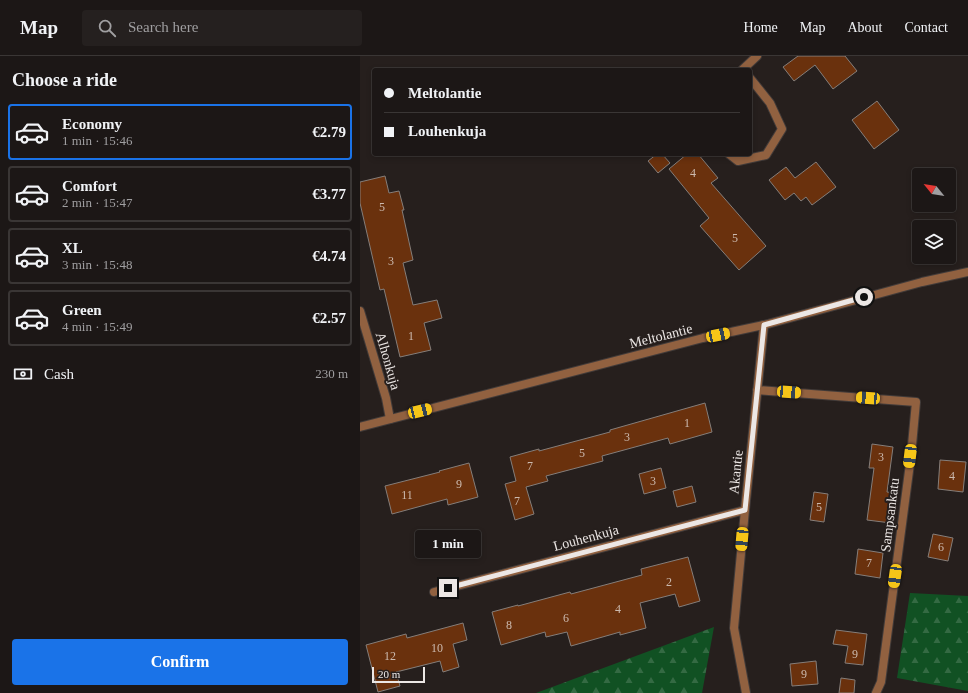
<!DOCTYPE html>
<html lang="en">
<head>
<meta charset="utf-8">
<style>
  body { margin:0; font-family:Georgia,serif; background:#25201f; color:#f1f3f6; height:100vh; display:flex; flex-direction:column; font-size:15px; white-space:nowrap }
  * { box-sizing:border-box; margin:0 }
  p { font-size:13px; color:#a09fa1 }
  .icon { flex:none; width:22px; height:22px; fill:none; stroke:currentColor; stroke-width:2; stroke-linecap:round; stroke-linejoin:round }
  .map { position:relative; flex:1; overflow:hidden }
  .panel { display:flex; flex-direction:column; background:#1c1716; width:360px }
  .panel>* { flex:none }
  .guide { position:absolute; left:12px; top:12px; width:380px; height:88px; border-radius:4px; box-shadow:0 2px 6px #0003,0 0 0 1px #3a3635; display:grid; align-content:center; height:88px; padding:0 12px; background:#1c1716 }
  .needle { width:26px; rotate:300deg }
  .buttons { position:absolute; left:552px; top:112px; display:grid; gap:8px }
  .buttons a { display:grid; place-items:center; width:44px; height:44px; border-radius:4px; background:#1c1716; box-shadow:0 2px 6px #0003,0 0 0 1px #3a3635; font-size:20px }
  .scale { position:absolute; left:12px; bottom:10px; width:53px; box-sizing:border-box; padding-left:4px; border:2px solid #ece7e5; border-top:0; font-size:11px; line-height:14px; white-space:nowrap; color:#ece7e5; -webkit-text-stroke:3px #261f1d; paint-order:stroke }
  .end { position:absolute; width:18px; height:18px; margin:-9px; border:5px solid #ece7e5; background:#111; box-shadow:0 0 0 2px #111 }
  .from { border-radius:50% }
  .bubble { position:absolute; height:28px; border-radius:4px; background:#1c1716; box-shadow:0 2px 6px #0003,0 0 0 1px #3a3635; font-size:13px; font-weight:800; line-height:28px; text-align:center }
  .car { position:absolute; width:12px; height:24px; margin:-12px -6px; border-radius:5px; box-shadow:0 0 3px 1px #0007; background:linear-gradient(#f5c518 24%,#345 0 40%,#f5c518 0 76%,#345 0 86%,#f5c518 0) }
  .guide b { display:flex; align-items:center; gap:14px; height:38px; font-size:15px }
  .guide b+b { border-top:1px solid #3a3635 }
  .guide i { width:10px; height:10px; background:#f1f3f6 }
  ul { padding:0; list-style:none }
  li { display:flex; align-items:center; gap:12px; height:56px; margin:0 8px 6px; padding:0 4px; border:2px solid #3a3635; border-radius:4px }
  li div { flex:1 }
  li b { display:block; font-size:15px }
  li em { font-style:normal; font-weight:800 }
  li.on { border-color:#1a73e8 }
  li>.icon { width:36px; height:36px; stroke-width:1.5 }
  h2 { padding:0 12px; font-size:18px; line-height:48px }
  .pay { display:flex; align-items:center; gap:10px; height:44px; padding:0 12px; font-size:15px }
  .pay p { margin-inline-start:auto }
  .button { display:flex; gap:8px; margin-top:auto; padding:8px 12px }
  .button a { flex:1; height:46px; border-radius:4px; background:#1a73e8; color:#fff; font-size:16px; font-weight:800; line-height:46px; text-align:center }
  header { display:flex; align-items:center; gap:24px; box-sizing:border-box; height:56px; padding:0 20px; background:#1c1716; border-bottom:1px solid #3a3635 }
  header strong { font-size:19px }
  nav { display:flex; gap:22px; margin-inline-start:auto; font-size:14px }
  .search { width:280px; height:36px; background:#25201f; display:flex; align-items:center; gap:10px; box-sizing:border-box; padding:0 14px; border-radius:4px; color:#a09fa1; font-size:15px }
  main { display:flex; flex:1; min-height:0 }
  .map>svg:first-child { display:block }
</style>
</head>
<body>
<header>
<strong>Map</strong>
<div class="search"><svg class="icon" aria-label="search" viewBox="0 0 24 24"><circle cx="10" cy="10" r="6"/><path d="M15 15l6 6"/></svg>Search here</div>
<nav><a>Home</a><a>Map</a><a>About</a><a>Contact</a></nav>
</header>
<main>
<section class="panel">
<h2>Choose a ride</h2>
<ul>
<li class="on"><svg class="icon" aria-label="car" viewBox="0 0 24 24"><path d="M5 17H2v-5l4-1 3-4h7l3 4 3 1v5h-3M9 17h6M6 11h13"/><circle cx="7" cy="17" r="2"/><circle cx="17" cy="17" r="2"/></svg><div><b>Economy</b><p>1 min · 15:46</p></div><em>€2.79</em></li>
<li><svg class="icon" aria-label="car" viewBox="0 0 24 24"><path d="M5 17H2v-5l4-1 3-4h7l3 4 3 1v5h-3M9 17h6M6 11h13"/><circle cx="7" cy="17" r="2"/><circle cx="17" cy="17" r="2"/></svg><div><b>Comfort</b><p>2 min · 15:47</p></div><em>€3.77</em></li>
<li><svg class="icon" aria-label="car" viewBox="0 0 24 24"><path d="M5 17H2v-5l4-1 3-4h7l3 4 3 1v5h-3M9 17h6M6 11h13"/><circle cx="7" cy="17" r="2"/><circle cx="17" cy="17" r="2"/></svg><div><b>XL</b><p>3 min · 15:48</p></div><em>€4.74</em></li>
<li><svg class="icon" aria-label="car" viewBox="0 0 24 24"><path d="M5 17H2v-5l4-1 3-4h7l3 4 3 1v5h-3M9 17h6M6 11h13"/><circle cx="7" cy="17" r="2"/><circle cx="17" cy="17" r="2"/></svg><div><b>Green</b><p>4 min · 15:49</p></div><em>€2.57</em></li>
</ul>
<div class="pay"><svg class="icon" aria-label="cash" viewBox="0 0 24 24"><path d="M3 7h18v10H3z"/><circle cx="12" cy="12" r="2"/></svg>Cash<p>230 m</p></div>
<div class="button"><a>Confirm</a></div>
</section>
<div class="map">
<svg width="608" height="637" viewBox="0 0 608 637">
  <defs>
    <pattern id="forest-firs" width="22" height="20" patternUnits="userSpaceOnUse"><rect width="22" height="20" fill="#115123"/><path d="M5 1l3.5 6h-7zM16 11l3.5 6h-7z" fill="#346a43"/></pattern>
  </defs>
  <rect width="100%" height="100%" fill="#261f1d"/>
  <path fill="url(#forest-firs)" d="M550,537L608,540V635L537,622Z
    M354,571L342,637H176Z"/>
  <path fill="#6a310d" stroke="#857e7a" d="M438,0H485L497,15L473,33L455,9L434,25L423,11Z
    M517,45L539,74L514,93L492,64Z
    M297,98H302L310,107L298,117L288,105Z
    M327,98H338L358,122L351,127L406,190L379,214L340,170L349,162L309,113Z
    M456,106L476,131L452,149L446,141L441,145L434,137L425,144L409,124L426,111L435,122Z
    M25,120L29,137L39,135L44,154H42L53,204L43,207L53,249L77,244L82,262L64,267L71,294L40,301L24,233L20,234L0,147V126Z
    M345,347L352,376L310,388L308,382L242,400L243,405L186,420L188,425L166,431L174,458L155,464L145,428L156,425L150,401L179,393V395L250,376V374Z
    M512,388L533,391L527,436L535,437L531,467L507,464L514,412H509Z
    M580,404L606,406L603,436L578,433Z
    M109,407L118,441L88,449L87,443L32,458L25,430L80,416L79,415Z
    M301,412L306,432L284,438L279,418Z
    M332,430L336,446L317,451L313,435Z
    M454,436L468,438L464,466L450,464Z
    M573,478L593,482L588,505L568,501Z
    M498,493L523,497L520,522L495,518Z
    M328,501L340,545L319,551L315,538L280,547L286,572L260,579V576L211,590L207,576L186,581L185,576L141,589L132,556L158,549V550L210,536L211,538L282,519L281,513Z
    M103,567L107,584L93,588L99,611L83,616L80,605L36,616L40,630L18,636L6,589L46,578L47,582Z
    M476,574L507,578L503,609L485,607L488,590L473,588Z
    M456,605L458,628L432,630L430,608Z
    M481,622L495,624L494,637H479Z"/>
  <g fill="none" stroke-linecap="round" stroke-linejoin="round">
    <defs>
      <path id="minor" d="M382,14L397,0
        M369,98L378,105L406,99L422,73L410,47L390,22
        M0,255L26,342L30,363
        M397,334L556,346L551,400L521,626L516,637
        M74,536L385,454
        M386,637L374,572L385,454L404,269"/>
      <path id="tertiary" d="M0,371L343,282L404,269L562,226L608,216"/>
    </defs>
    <use href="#minor" stroke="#423b39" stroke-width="10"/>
    <use href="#tertiary" stroke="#423b39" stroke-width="10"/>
    <use href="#minor" stroke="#916140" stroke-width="8"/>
    <use href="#tertiary" stroke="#916140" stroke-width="8"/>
  </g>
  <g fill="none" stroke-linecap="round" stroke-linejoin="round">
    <path stroke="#ece7e5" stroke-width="5" d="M88,532L385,454L404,269L504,241"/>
  </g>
  <g text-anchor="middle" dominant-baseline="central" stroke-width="4" stroke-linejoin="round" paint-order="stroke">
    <g font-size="12" fill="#ccbaaf">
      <text x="333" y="117">4</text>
      <text x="22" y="151">5</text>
      <text x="375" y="182">5</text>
      <text x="31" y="205">3</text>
      <text x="51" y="280">1</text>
      <text x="327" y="367">1</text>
      <text x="267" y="381">3</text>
      <text x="222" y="397">5</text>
      <text x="521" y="401">3</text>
      <text x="170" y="410">7</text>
      <text x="592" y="420">4</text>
      <text x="293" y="425">3</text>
      <text x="99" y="428">9</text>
      <text x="47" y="439">11</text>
      <text x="157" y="445">7</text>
      <text x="459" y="451">5</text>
      <text x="581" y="491">6</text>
      <text x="509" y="507">7</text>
      <text x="309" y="526">2</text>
      <text x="258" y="553">4</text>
      <text x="206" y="562">6</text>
      <text x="149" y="569">8</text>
      <text x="77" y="592">10</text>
      <text x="495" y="598">9</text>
      <text x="30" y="600">12</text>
      <text x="444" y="618">9</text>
    </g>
    <g font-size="14" fill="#ece7e5" stroke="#261f1d">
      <text transform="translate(301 280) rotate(-14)">Meltolantie</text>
      <text transform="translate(28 305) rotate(74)">Alhonkuja</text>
      <text transform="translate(376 416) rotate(-84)">Akantie</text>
      <text transform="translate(530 459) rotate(-83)">Sampsankatu</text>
      <text transform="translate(226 482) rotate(-15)">Louhenkuja</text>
    </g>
  </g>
</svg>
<div class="buttons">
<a><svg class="needle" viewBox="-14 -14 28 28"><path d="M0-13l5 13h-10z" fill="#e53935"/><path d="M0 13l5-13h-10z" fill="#a09fa1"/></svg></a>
<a><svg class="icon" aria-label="layers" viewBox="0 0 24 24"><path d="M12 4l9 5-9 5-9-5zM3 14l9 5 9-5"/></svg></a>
</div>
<div class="scale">20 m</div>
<i class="end from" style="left:504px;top:241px"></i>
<i class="end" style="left:88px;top:532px"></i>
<div class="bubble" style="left:55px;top:474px;width:66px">1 min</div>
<i class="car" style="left:358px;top:279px;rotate:78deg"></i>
<i class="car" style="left:429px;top:336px;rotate:94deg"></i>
<i class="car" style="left:508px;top:342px;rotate:274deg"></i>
<i class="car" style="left:60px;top:355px;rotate:76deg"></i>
<i class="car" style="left:550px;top:400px;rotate:187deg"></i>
<i class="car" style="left:382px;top:483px;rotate:185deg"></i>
<i class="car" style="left:535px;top:520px;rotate:188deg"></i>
<div class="guide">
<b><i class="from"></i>Meltolantie</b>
<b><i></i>Louhenkuja</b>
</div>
</div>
</main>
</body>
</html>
